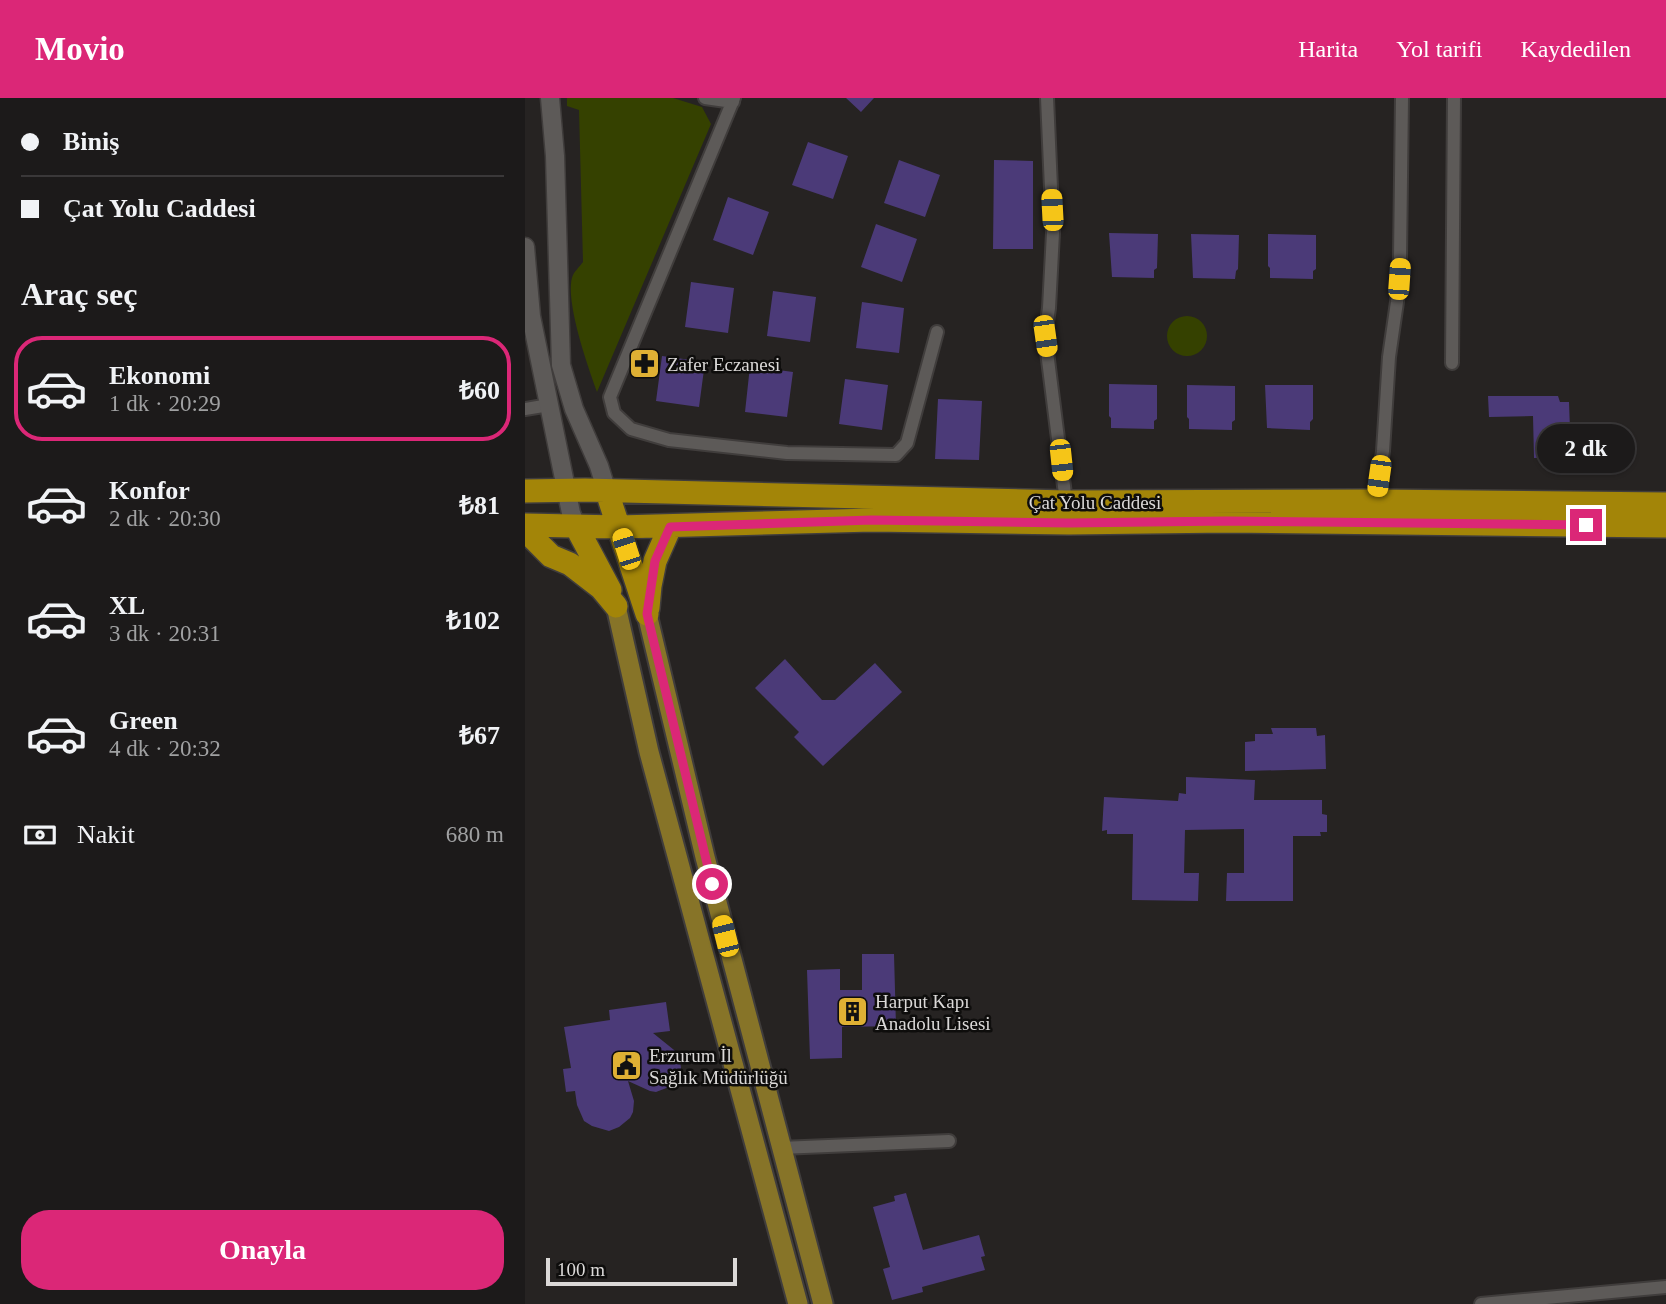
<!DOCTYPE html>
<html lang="tr">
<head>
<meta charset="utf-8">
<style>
  body { margin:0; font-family:Georgia,serif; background:#252323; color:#f1f3f6; height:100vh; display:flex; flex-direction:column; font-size:26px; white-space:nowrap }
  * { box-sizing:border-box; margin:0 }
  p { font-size:23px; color:#a0a1a2 }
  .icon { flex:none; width:38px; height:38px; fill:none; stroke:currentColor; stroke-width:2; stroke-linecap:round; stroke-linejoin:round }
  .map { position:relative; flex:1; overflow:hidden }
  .sheet { display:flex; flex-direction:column; background:#1c1a1a; width:525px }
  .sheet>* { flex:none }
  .top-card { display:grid; align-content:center; height:154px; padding:0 21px; background:#1c1a1a }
  .scale { position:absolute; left:21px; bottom:18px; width:191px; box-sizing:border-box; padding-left:7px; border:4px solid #dbd9d8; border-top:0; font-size:19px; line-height:24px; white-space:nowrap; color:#dbd9d8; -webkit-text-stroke:5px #0e0d0c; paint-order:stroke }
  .end { position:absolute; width:32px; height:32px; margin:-16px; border:9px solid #db2777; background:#fff; box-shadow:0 0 0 4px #fff }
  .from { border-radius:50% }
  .bubble { position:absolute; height:49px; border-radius:24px; background:#1c1a1a; box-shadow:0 2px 5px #0004,0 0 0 2px #3a3839; font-size:23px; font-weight:800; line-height:49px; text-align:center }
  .car { position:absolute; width:21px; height:42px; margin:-21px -10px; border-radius:9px; box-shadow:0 0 5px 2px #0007; background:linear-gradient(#f5c518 24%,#345 0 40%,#f5c518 0 76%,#345 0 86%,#f5c518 0) }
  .top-card b { display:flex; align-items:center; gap:24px; height:66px; font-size:26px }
  .top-card b+b { border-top:2px solid #3a3839 }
  .top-card i { width:18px; height:18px; background:#f1f3f6 }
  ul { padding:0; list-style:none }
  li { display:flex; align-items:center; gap:21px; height:105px; margin:0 14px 10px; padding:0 7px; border:4px solid transparent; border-radius:28px }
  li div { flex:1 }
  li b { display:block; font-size:26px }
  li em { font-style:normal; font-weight:800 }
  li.current { border-color:#db2777 }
  li>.icon { width:63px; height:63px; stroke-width:1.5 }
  h2 { padding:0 21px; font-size:32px; line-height:84px }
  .pay { display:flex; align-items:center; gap:18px; height:77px; padding:0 21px; font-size:26px }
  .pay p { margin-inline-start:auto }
  .cta { display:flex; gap:14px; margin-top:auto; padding:14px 21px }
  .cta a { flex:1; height:80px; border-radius:28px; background:#db2777; color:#fff; font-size:28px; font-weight:800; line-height:80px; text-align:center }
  header { display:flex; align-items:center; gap:42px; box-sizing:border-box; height:98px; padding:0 35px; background:#db2777; color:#fff }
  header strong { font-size:33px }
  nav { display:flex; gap:38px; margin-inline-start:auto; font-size:24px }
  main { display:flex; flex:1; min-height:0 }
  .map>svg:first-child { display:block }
</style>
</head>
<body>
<header>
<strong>Movio</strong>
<nav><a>Harita</a><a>Yol tarifi</a><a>Kaydedilen</a></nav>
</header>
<main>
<section class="sheet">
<div class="top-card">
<b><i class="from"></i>Biniş</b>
<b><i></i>Çat Yolu Caddesi</b>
</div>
<h2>Araç seç</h2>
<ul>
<li class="current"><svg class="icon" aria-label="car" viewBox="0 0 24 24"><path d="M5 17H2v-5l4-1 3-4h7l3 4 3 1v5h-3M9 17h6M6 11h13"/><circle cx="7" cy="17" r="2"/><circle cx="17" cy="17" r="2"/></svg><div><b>Ekonomi</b><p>1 dk · 20:29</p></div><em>₺60</em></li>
<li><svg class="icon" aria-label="car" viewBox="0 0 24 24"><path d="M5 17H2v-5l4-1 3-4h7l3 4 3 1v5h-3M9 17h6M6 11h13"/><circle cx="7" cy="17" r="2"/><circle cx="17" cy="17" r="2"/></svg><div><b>Konfor</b><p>2 dk · 20:30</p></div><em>₺81</em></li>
<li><svg class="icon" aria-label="car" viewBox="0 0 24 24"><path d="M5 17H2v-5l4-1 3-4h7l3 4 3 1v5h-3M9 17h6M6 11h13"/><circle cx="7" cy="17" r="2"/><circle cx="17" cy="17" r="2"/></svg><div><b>XL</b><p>3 dk · 20:31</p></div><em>₺102</em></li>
<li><svg class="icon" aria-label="car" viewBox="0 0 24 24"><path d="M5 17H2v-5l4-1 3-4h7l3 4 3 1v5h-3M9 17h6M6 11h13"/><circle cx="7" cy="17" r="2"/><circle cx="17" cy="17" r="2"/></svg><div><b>Green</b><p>4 dk · 20:32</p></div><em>₺67</em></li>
</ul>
<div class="pay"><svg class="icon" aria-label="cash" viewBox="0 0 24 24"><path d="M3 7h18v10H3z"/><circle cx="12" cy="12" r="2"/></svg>Nakit<p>680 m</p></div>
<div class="cta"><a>Onayla</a></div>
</section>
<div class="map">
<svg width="1141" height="1206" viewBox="0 0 1141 1206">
  <rect width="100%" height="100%" fill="#262322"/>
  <path fill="#354100" d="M42,0H148L177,9L186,26L72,294C64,272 38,199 48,177C50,173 55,168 58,164L54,12L42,8Z
    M642 238a20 20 0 1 1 40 0a20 20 0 1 1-40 0Z"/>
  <path fill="#4b3a78" d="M321,0H349L336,14Z
    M283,44L323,58L308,101L267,87Z
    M374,62L415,77L400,119L359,105Z
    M469,62L508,63V151H468Z
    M203,99L244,114L228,157L188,142Z
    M351,126L392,141L377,184L336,169Z
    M584,135L633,136L632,170L629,172V180L587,179Z
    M666,136L714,137L713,171L711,173L710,181L668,180Z
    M743,136L791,137V171L788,173V181L745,180V170L743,168Z
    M166,184L209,190L203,235L160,229Z
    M248,193L291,199L285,244L242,238Z
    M337,204L379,210L374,255L331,250Z
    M137,258L180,264L174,309L131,303Z
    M225,268L268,274L262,319L220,314Z
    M320,281L363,287L357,332L314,326Z
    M584,286L632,287V321L629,323V331L586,330V320L584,318Z
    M662,287L710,288V322L707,324V332L664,331V321L662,319Z
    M740,287H788V321L785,324V332L742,330Z
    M963,298H1033L1035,304H1044L1046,359L1009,360L1008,318L964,319Z
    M413,301L457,303L454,362L410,361Z
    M260,561L297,602H310L350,565L377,594L298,668L269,639L274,634L230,590Z
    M746,630H791L792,638L800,637L801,671L720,673V644L730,643V636H748Z
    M661,679L730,682L729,702H797V716L802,717V734H795L796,738H768V803H701L702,775H719V731L660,732L659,775H674L673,803L607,802L608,736H582V732L577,733L579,699L653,703L654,695L661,696Z
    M337,856H369L371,928L317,929V960L285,961L282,872L315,871V892H337Z
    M141,904L145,933L128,935L154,956L156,970L153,980L144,989L131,994L125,993L103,983L109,1003L108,1014L105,1020L94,1029L84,1033L67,1028L59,1023L52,1007L50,993L41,994L38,971L46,970L39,929L85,922L84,912Z
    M381,1095L398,1152L454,1137L460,1158L456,1159L460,1172L397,1189L398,1194L367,1202L358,1171L365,1169L348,1109L370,1103L369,1098Z"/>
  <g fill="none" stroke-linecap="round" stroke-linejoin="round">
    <defs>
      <path id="street" d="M180,0L208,4
        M209,0L85,299L89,315L106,331L144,342L262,355L371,357L382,345L412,234
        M522,0L528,135L524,210L520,238L541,404
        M927,265L929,0
        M0,311L24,307
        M851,403L858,353L864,259L872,204L875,159L877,0
        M255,1050L424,1043
        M956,1206L1141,1189"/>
      <path id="secondary" d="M25,0L30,58L36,267L49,311L74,368L82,394
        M0,149L6,218L46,415L52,430"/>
      <path id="primary" d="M91,508L124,654L273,1206
        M122,516L180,759L298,1206"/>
      <path id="highway" d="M0,393L60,392L541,404L851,403L1141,406
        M82,394L122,516
        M0,427L94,429L347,422L544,425L702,423L1141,428
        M52,430L85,492
        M0,432L26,458L45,466L76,490L91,508
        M123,510L125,488L130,463L145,429"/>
    </defs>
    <use href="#street" stroke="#403d3c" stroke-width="16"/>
    <use href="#secondary" stroke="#403d3c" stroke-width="21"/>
    <use href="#primary" stroke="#403d3c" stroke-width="23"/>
    <use href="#highway" stroke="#403d3c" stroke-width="26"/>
    <use href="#street" stroke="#5d5a58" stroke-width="12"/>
    <use href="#secondary" stroke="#5d5a58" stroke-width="18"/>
    <use href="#primary" stroke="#877428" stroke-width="19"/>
    <use href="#highway" stroke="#a38508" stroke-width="23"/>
  </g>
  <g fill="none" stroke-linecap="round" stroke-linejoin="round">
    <path stroke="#db2777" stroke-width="9" d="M187,786L122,516L130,463L145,429L347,422L544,425L702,423L1061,427"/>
  </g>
  <defs>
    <symbol id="pharmacy-square" viewBox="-11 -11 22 22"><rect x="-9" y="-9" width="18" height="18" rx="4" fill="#dfb034" stroke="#0e0d0c"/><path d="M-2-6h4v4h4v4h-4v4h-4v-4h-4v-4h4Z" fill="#111"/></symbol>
    <symbol id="building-square" viewBox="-11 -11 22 22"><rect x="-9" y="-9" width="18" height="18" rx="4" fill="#dfb034" stroke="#0e0d0c"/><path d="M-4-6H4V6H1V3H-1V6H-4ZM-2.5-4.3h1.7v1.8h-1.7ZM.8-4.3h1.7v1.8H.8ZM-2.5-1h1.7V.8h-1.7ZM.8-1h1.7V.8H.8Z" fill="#111"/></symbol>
    <symbol id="civic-square" viewBox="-11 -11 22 22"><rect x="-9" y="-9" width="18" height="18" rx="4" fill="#dfb034" stroke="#0e0d0c"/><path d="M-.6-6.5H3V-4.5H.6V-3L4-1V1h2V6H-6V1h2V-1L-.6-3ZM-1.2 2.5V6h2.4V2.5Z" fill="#111"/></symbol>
  </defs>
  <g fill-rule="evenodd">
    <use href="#pharmacy-square" x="102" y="248" width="35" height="35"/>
    <use href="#building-square" x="310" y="896" width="35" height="35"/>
    <use href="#civic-square" x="84" y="950" width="35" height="35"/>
  </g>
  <g text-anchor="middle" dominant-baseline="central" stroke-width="5" stroke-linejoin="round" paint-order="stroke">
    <g font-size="19" fill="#dbd9d8" stroke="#0e0d0c" text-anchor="start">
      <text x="142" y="266">Zafer Eczanesi</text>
      <text x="350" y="903">Harput Kapı<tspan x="350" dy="22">Anadolu Lisesi</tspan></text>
      <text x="124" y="957">Erzurum İl<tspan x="124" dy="22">Sağlık Müdürlüğü</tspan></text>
    </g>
    <g font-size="19" fill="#dbd9d8" stroke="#0e0d0c">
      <text x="570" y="404">Çat Yolu Caddesi</text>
    </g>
  </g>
</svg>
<div class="scale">100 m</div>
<i class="end from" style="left:187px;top:786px"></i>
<i class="end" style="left:1061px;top:427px"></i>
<div class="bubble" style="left:1012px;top:326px;width:98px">2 dk</div>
<i class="car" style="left:527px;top:112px;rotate:357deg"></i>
<i class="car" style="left:874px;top:181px;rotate:4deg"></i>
<i class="car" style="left:520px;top:238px;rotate:172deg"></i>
<i class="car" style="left:536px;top:362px;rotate:174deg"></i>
<i class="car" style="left:854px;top:378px;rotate:188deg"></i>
<i class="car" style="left:101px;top:451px;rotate:342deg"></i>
<i class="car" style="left:200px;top:838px;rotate:346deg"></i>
</div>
</main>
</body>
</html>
